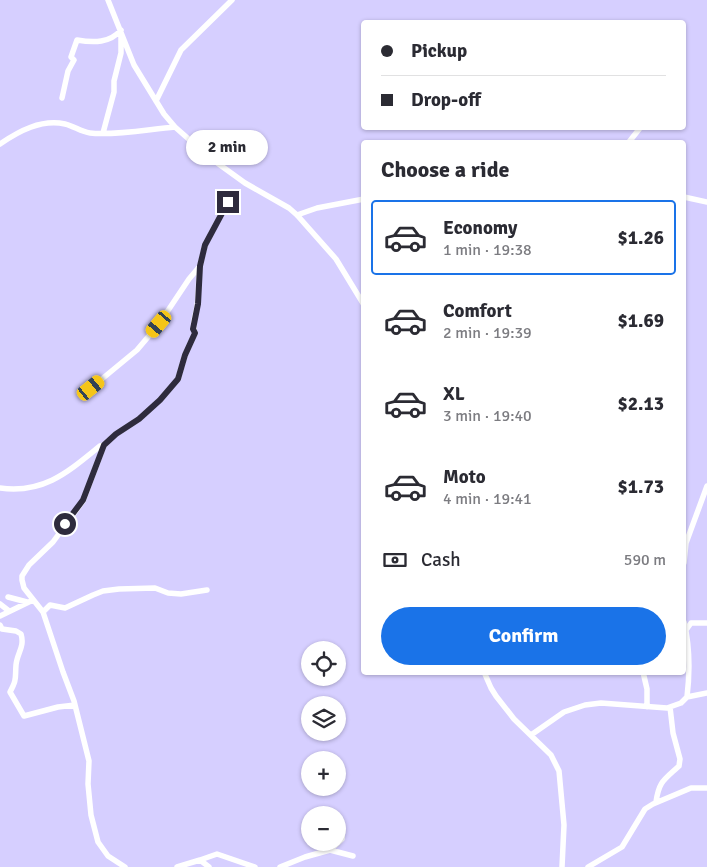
<!DOCTYPE html>
<html lang="en">
<head>
<meta charset="utf-8">
<style>
  body { margin:0; font-family:Signika,sans-serif; background:#f7f7f7; color:#2b2b33; height:100vh; display:flex; flex-direction:column; font-size:19px; white-space:nowrap }
  * { box-sizing:border-box; margin:0 }
  p { font-size:16px; color:#7c7c81 }
  .icon { flex:none; width:28px; height:28px; fill:none; stroke:currentColor; stroke-width:2; stroke-linecap:round; stroke-linejoin:round }
  .map { position:relative; flex:1; overflow:hidden }
  .sheet { position:absolute; left:361px; top:140px; width:325px; height:535px; display:flex; flex-direction:column; background:#fff; border-radius:5px; box-shadow:0 1px 4px #0004 }
  .sheet>* { flex:none }
  .banner { position:absolute; left:361px; top:20px; width:325px; height:110px; border-radius:5px; box-shadow:0 1px 4px #0004; display:grid; align-content:center; height:110px; padding:0 20px; background:#fff }
  .fabs { position:absolute; left:301px; top:641px; display:grid; gap:10px }
  .fabs a { display:grid; place-items:center; width:45px; height:45px; border-radius:50%; background:#fff; box-shadow:0 1px 4px #0004; font-size:25px }
  .end { position:absolute; width:22px; height:22px; margin:-11px; border:6px solid #2e2b3d; background:#fff; box-shadow:0 0 0 2px #fff }
  .from { border-radius:50% }
  .bubble { position:absolute; height:35px; border-radius:18px; background:#fff; box-shadow:0 1px 4px #0004; font-size:16px; font-weight:700; line-height:35px; text-align:center }
  .car { position:absolute; width:15px; height:30px; margin:-15px -8px; border-radius:6px; box-shadow:0 0 4px 1px #0007; background:linear-gradient(#f5c518 24%,#345 0 40%,#f5c518 0 76%,#345 0 86%,#f5c518 0) }
  .banner b { display:flex; align-items:center; gap:18px; height:48px; font-size:19px }
  .banner b+b { border-top:1px solid #e1e1e2 }
  .banner i { width:12px; height:12px; background:#2b2b33 }
  ul { padding:0; list-style:none }
  li { display:flex; align-items:center; gap:15px; height:75px; margin:0 10px 8px; padding:0 10px; border:2px solid transparent; border-radius:5px }
  li div { flex:1 }
  li b { display:block; font-size:19px }
  li em { font-style:normal; font-weight:700 }
  li.selected { border-color:#1a73e8 }
  li>.icon { width:45px; height:45px; stroke-width:1.5 }
  h2 { padding:0 20px; font-size:22px; line-height:60px }
  .pay { display:flex; align-items:center; gap:12px; height:55px; padding:0 20px; font-size:19px }
  .pay p { margin-inline-start:auto }
  .cta { display:flex; gap:10px; margin-top:auto; padding:10px 20px }
  .cta a { flex:1; height:58px; border-radius:30px; background:#1a73e8; color:#fff; font-size:20px; font-weight:700; line-height:58px; text-align:center }
  .map>svg:first-child { display:block }
</style>
</head>
<body>
<div class="map">
<svg width="707" height="867" viewBox="0 0 707 867">
  <rect width="100%" height="100%" fill="#d6cfff"/>
  <g fill="none" stroke-linecap="round" stroke-linejoin="round">
    <path stroke="#fff" stroke-width="5.5" d="M108,0L134,65L164,114L175,127L209,157L245,183L289,208L297,215L336,259L364,305
      M62,98L68,71L74,60L71,57L77,40C94,43 110,43 121,30
      M156,101L181,50L232,0
      M103,133L114,92V81L121,53V34
      M629,142L640,128
      M0,144C19,131 41,119 65,124C74,126 81,132 90,133C114,136 150,129 175,127
      M684,197L707,202
      M297,215L317,208L364,199
      M91,388L137,350L159,324L189,279L200,266L205,245L228,201
      M104,445L83,501L53,542L29,565L22,576V580L24,588L43,612L63,672L74,701L89,761L88,784L91,815L98,842L108,856L125,867
      M0,488C44,494 68,472 100,446L104,445L116,434L139,419L160,400L178,379L185,355L195,333C191,325 196,315 197,306C199,293 198,279 200,266
      M684,563L686,543L707,486
      M8,597L27,602
      M0,604L9,611
      M43,612L50,605L65,608L93,595L103,591L119,589L155,588L168,593L181,594L207,590
      M0,616L33,600
      M684,622C690,647 690,672 687,697
      M0,625L2,629L16,631L21,634C25,647 17,653 16,665C15,679 17,679 10,692L24,716L58,707L75,705
      M686,630L691,623H707
      M484,672L491,688L496,696L514,719L551,755L559,771L564,825L562,867
      M643,672L647,689V707
      M531,735L564,712L585,705L601,703L667,708L681,703L687,697L707,693
      M656,802C659,781 664,780 679,766L680,759L673,733L670,707
      M330,850L342,839L343,827
      M200,860L217,854L255,867
      M177,867L200,860L209,867
      M280,867L305,857L330,850L353,856
      M588,867L622,847L645,809L653,804L691,788H707"/>
  </g>
  <g fill="none" stroke-linecap="round" stroke-linejoin="round">
    <path stroke="#2e2b3d" stroke-width="6" d="M65,524L83,500L104,445L116,434L139,419L160,400L178,379L185,355L195,333L193,329L198,304L200,266L205,245L228,202"/>
  </g>
</svg>
<div class="fabs">
<a><svg class="icon" aria-label="locate" viewBox="0 0 24 24"><circle cx="12" cy="12" r="6"/><path d="M12 2v4M12 18v4M2 12h4M18 12h4"/></svg></a>
<a><svg class="icon" aria-label="layers" viewBox="0 0 24 24"><path d="M12 4l9 5-9 5-9-5zM3 14l9 5 9-5"/></svg></a>
<a>+</a>
<a>−</a>
</div>
<i class="end from" style="left:65px;top:524px"></i>
<i class="end" style="left:228px;top:202px"></i>
<div class="bubble" style="left:186px;top:130px;width:82px">2 min</div>
<i class="car" style="left:159px;top:324px;rotate:220deg"></i>
<i class="car" style="left:91px;top:388px;rotate:51deg"></i>
<div class="banner">
<b><i class="from"></i>Pickup</b>
<b><i></i>Drop-off</b>
</div>
<section class="sheet">
<h2>Choose a ride</h2>
<ul>
<li class="selected"><svg class="icon" aria-label="car" viewBox="0 0 24 24"><path d="M5 17H2v-5l4-1 3-4h7l3 4 3 1v5h-3M9 17h6M6 11h13"/><circle cx="7" cy="17" r="2"/><circle cx="17" cy="17" r="2"/></svg><div><b>Economy</b><p>1 min · 19:38</p></div><em>$1.26</em></li>
<li><svg class="icon" aria-label="car" viewBox="0 0 24 24"><path d="M5 17H2v-5l4-1 3-4h7l3 4 3 1v5h-3M9 17h6M6 11h13"/><circle cx="7" cy="17" r="2"/><circle cx="17" cy="17" r="2"/></svg><div><b>Comfort</b><p>2 min · 19:39</p></div><em>$1.69</em></li>
<li><svg class="icon" aria-label="car" viewBox="0 0 24 24"><path d="M5 17H2v-5l4-1 3-4h7l3 4 3 1v5h-3M9 17h6M6 11h13"/><circle cx="7" cy="17" r="2"/><circle cx="17" cy="17" r="2"/></svg><div><b>XL</b><p>3 min · 19:40</p></div><em>$2.13</em></li>
<li><svg class="icon" aria-label="car" viewBox="0 0 24 24"><path d="M5 17H2v-5l4-1 3-4h7l3 4 3 1v5h-3M9 17h6M6 11h13"/><circle cx="7" cy="17" r="2"/><circle cx="17" cy="17" r="2"/></svg><div><b>Moto</b><p>4 min · 19:41</p></div><em>$1.73</em></li>
</ul>
<div class="pay"><svg class="icon" aria-label="cash" viewBox="0 0 24 24"><path d="M3 7h18v10H3z"/><circle cx="12" cy="12" r="2"/></svg>Cash<p>590 m</p></div>
<div class="cta"><a>Confirm</a></div>
</section>
</div>
</body>
</html>
